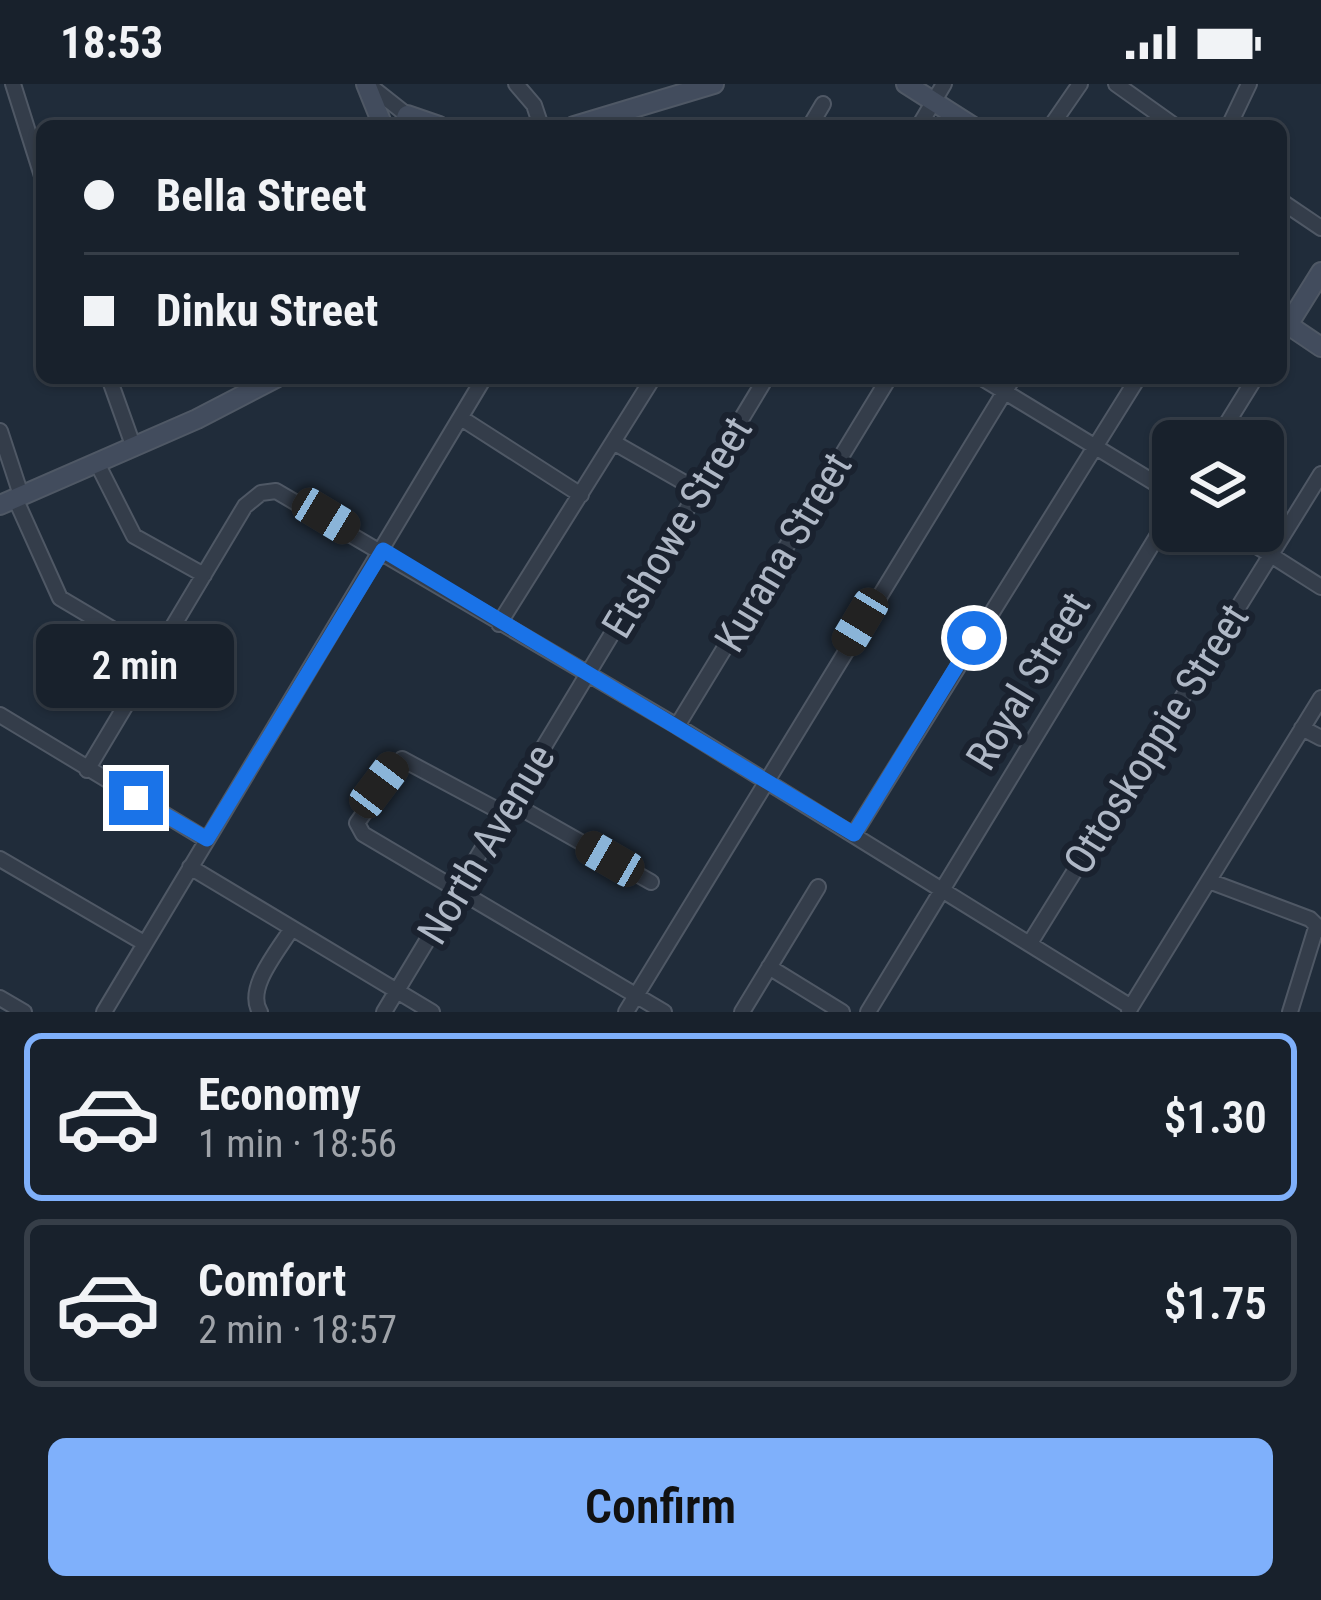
<!DOCTYPE html>
<html lang="en">
<head>
<meta charset="utf-8">
<style>
  body { margin:0; font-family:"Roboto Condensed",sans-serif; background:#252e38; color:#f1f3f6; height:100vh; display:flex; flex-direction:column; font-size:45px; white-space:nowrap }
  * { box-sizing:border-box; margin:0 }
  p { font-size:39px; color:#9fa3a9 }
  .icon { flex:none; width:66px; height:66px; fill:none; stroke:currentColor; stroke-width:2; stroke-linecap:round; stroke-linejoin:round }
  .map { position:relative; height:928px; overflow:hidden }
  .details { display:flex; flex-direction:column; background:#18212c; flex:1 }
  .details>* { flex:none }
  .hud { position:absolute; left:36px; top:36px; width:1251px; height:264px; border-radius:18px; box-shadow:0 3px 9px #0004,0 0 0 3px #363e48; display:grid; align-content:center; height:264px; padding:0 48px; background:#18212c }
  .fabs { position:absolute; left:1152px; top:336px; display:grid; gap:24px }
  .fabs a { display:grid; place-items:center; width:132px; height:132px; border-radius:18px; background:#18212c; box-shadow:0 3px 9px #0004,0 0 0 3px #363e48; font-size:60px }
  .end { position:absolute; width:54px; height:54px; margin:-27px; border:15px solid #1a73e8; background:#fff; box-shadow:0 0 0 6px #fff }
  .from { border-radius:50% }
  .bubble { position:absolute; height:84px; border-radius:18px; background:#18212c; box-shadow:0 3px 9px #0004,0 0 0 3px #363e48; font-size:39px; font-weight:600; line-height:84px; text-align:center }
  .car { position:absolute; width:36px; height:72px; margin:-36px -18px; border-radius:15px; box-shadow:0 0 9px 3px #0007; background:linear-gradient(#222 24%,#8ab4d8 0 40%,#222 0 76%,#8ab4d8 0 86%,#222 0) }
  .hud b { display:flex; align-items:center; gap:42px; height:114px; font-size:45px }
  .hud b+b { border-top:3px solid #363e48 }
  .hud i { width:30px; height:30px; background:#f1f3f6 }
  ul { padding:21px 0 0; list-style:none }
  li { display:flex; align-items:center; gap:36px; height:168px; margin:0 24px 18px; padding:0 24px; border:6px solid #363e48; border-radius:18px }
  li div { flex:1 }
  li b { display:block; font-size:45px }
  li em { font-style:normal; font-weight:600 }
  li.active { border-color:#7fb0fb }
  li>.icon { width:108px; height:108px; stroke-width:1.5 }
  .button { display:flex; gap:24px; margin-top:auto; padding:24px 48px }
  .button a { flex:1; height:138px; border-radius:18px; background:#7fb0fb; color:#111; font-size:48px; font-weight:600; line-height:138px; text-align:center }
  .status { display:flex; justify-content:space-between; align-items:center; height:84px; padding:0 60px; background:#18212c; direction:ltr }
  .status svg { height:33px; fill:currentColor }
  .map>svg:first-child { display:block }
</style>
</head>
<body>
<div class="status"><b>18:53</b><svg viewBox="0 0 49 12"><path d="M0 12V9h3v3zM5 12V6h3v6zM10 12V3h3v9zM15 12V0h3v12zM26 1h20v11H26zM47 4h2v5h-2z"/></svg></div>
<div class="map">
<svg width="1321" height="928" viewBox="0 0 1321 928">
  <rect width="100%" height="100%" fill="#202c3a"/>
  <g fill="none" stroke-linecap="round" stroke-linejoin="round">
    <defs>
      <path id="street" d="M13,0L42,92
        M516,0L534,21L541,42
        M1116,0L1175,42
        M369,1L407,31
        M810,42L823,20
        M919,42L944,0
        M1051,42L1080,0
        M1229,42L1249,0
        M1281,117L1321,144
        M109,294L134,364
        M982,294L1173,410
        M461,334L581,411
        M0,347L21,411
        M1216,357L1255,294
        M613,358L699,407
        M97,379L134,452L204,491
        M15,414L60,514L156,571
        M1233,447L1321,503
        M499,540L653,294
        M0,631L207,756
        M677,642L889,294
        M1302,644L1321,654
        M87,686L245,422L261,409L276,407L677,642L1131,923
        M510,718L651,798
        M503,729L402,675L357,739L363,750L664,928
        M854,750L1138,294
        M0,775L144,859
        M190,783L432,928
        M1209,797L1310,835L1321,846
        M1030,859L1321,390
        M769,883L842,928
        M0,914L24,928
        M1129,926L1321,614
        M104,928L484,294
        M260,928C245,904 279,866 292,844
        M384,928L766,294
        M626,928L1013,294
        M742,928L818,803
        M868,928L1173,426
        M1290,928L1316,844"/>
      <path id="secondary" d="M366,0L383,42
        M906,0L972,42
        M403,42L407,31L439,42
        M574,42L714,0
        M1281,236L1321,263
        M1288,241L1321,188
        M0,421L197,335L276,294"/>
    </defs>
    <use href="#street" stroke="#4f5865" stroke-width="18"/>
    <use href="#secondary" stroke="#4f5865" stroke-width="22"/>
    <use href="#street" stroke="#343d4a" stroke-width="14"/>
    <use href="#secondary" stroke="#424c5d" stroke-width="18"/>
  </g>
  <g fill="none" stroke-linecap="round" stroke-linejoin="round">
    <path stroke="#1a73e8" stroke-width="15" d="M136,714L207,755L383,466L854,750L974,554"/>
  </g>
  <g text-anchor="middle" dominant-baseline="central" stroke-width="12" stroke-linejoin="round" paint-order="stroke">
    <g font-size="42" fill="#afb8c6" stroke="#1a222f">
      <text transform="translate(677 443) rotate(-59)">Etshowe Street</text>
      <text transform="translate(783 468) rotate(-59)">Kurana Street</text>
      <text transform="translate(1028 597) rotate(-59)">Royal Street</text>
      <text transform="translate(1156 655) rotate(-58)">Ottoskoppie Street</text>
      <text transform="translate(486 760) rotate(-59)">North Avenue</text>
    </g>
  </g>
</svg>
<div class="fabs">
<a><svg class="icon" aria-label="layers" viewBox="0 0 24 24"><path d="M12 4l9 5-9 5-9-5zM3 14l9 5 9-5"/></svg></a>
</div>
<i class="end from" style="left:974px;top:554px"></i>
<i class="end" style="left:136px;top:714px"></i>
<div class="bubble" style="left:36px;top:540px;width:198px">2 min</div>
<i class="car" style="left:326px;top:432px;rotate:121deg"></i>
<i class="car" style="left:860px;top:538px;rotate:211deg"></i>
<i class="car" style="left:379px;top:701px;rotate:37deg"></i>
<i class="car" style="left:610px;top:775px;rotate:300deg"></i>
<div class="hud">
<b><i class="from"></i>Bella Street</b>
<b><i></i>Dinku Street</b>
</div>
</div>
<section class="details">
<ul>
<li class="active"><svg class="icon" aria-label="car" viewBox="0 0 24 24"><path d="M5 17H2v-5l4-1 3-4h7l3 4 3 1v5h-3M9 17h6M6 11h13"/><circle cx="7" cy="17" r="2"/><circle cx="17" cy="17" r="2"/></svg><div><b>Economy</b><p>1 min · 18:56</p></div><em>$1.30</em></li>
<li><svg class="icon" aria-label="car" viewBox="0 0 24 24"><path d="M5 17H2v-5l4-1 3-4h7l3 4 3 1v5h-3M9 17h6M6 11h13"/><circle cx="7" cy="17" r="2"/><circle cx="17" cy="17" r="2"/></svg><div><b>Comfort</b><p>2 min · 18:57</p></div><em>$1.75</em></li>
</ul>
<div class="button"><a>Confirm</a></div>
</section>
</body>
</html>
